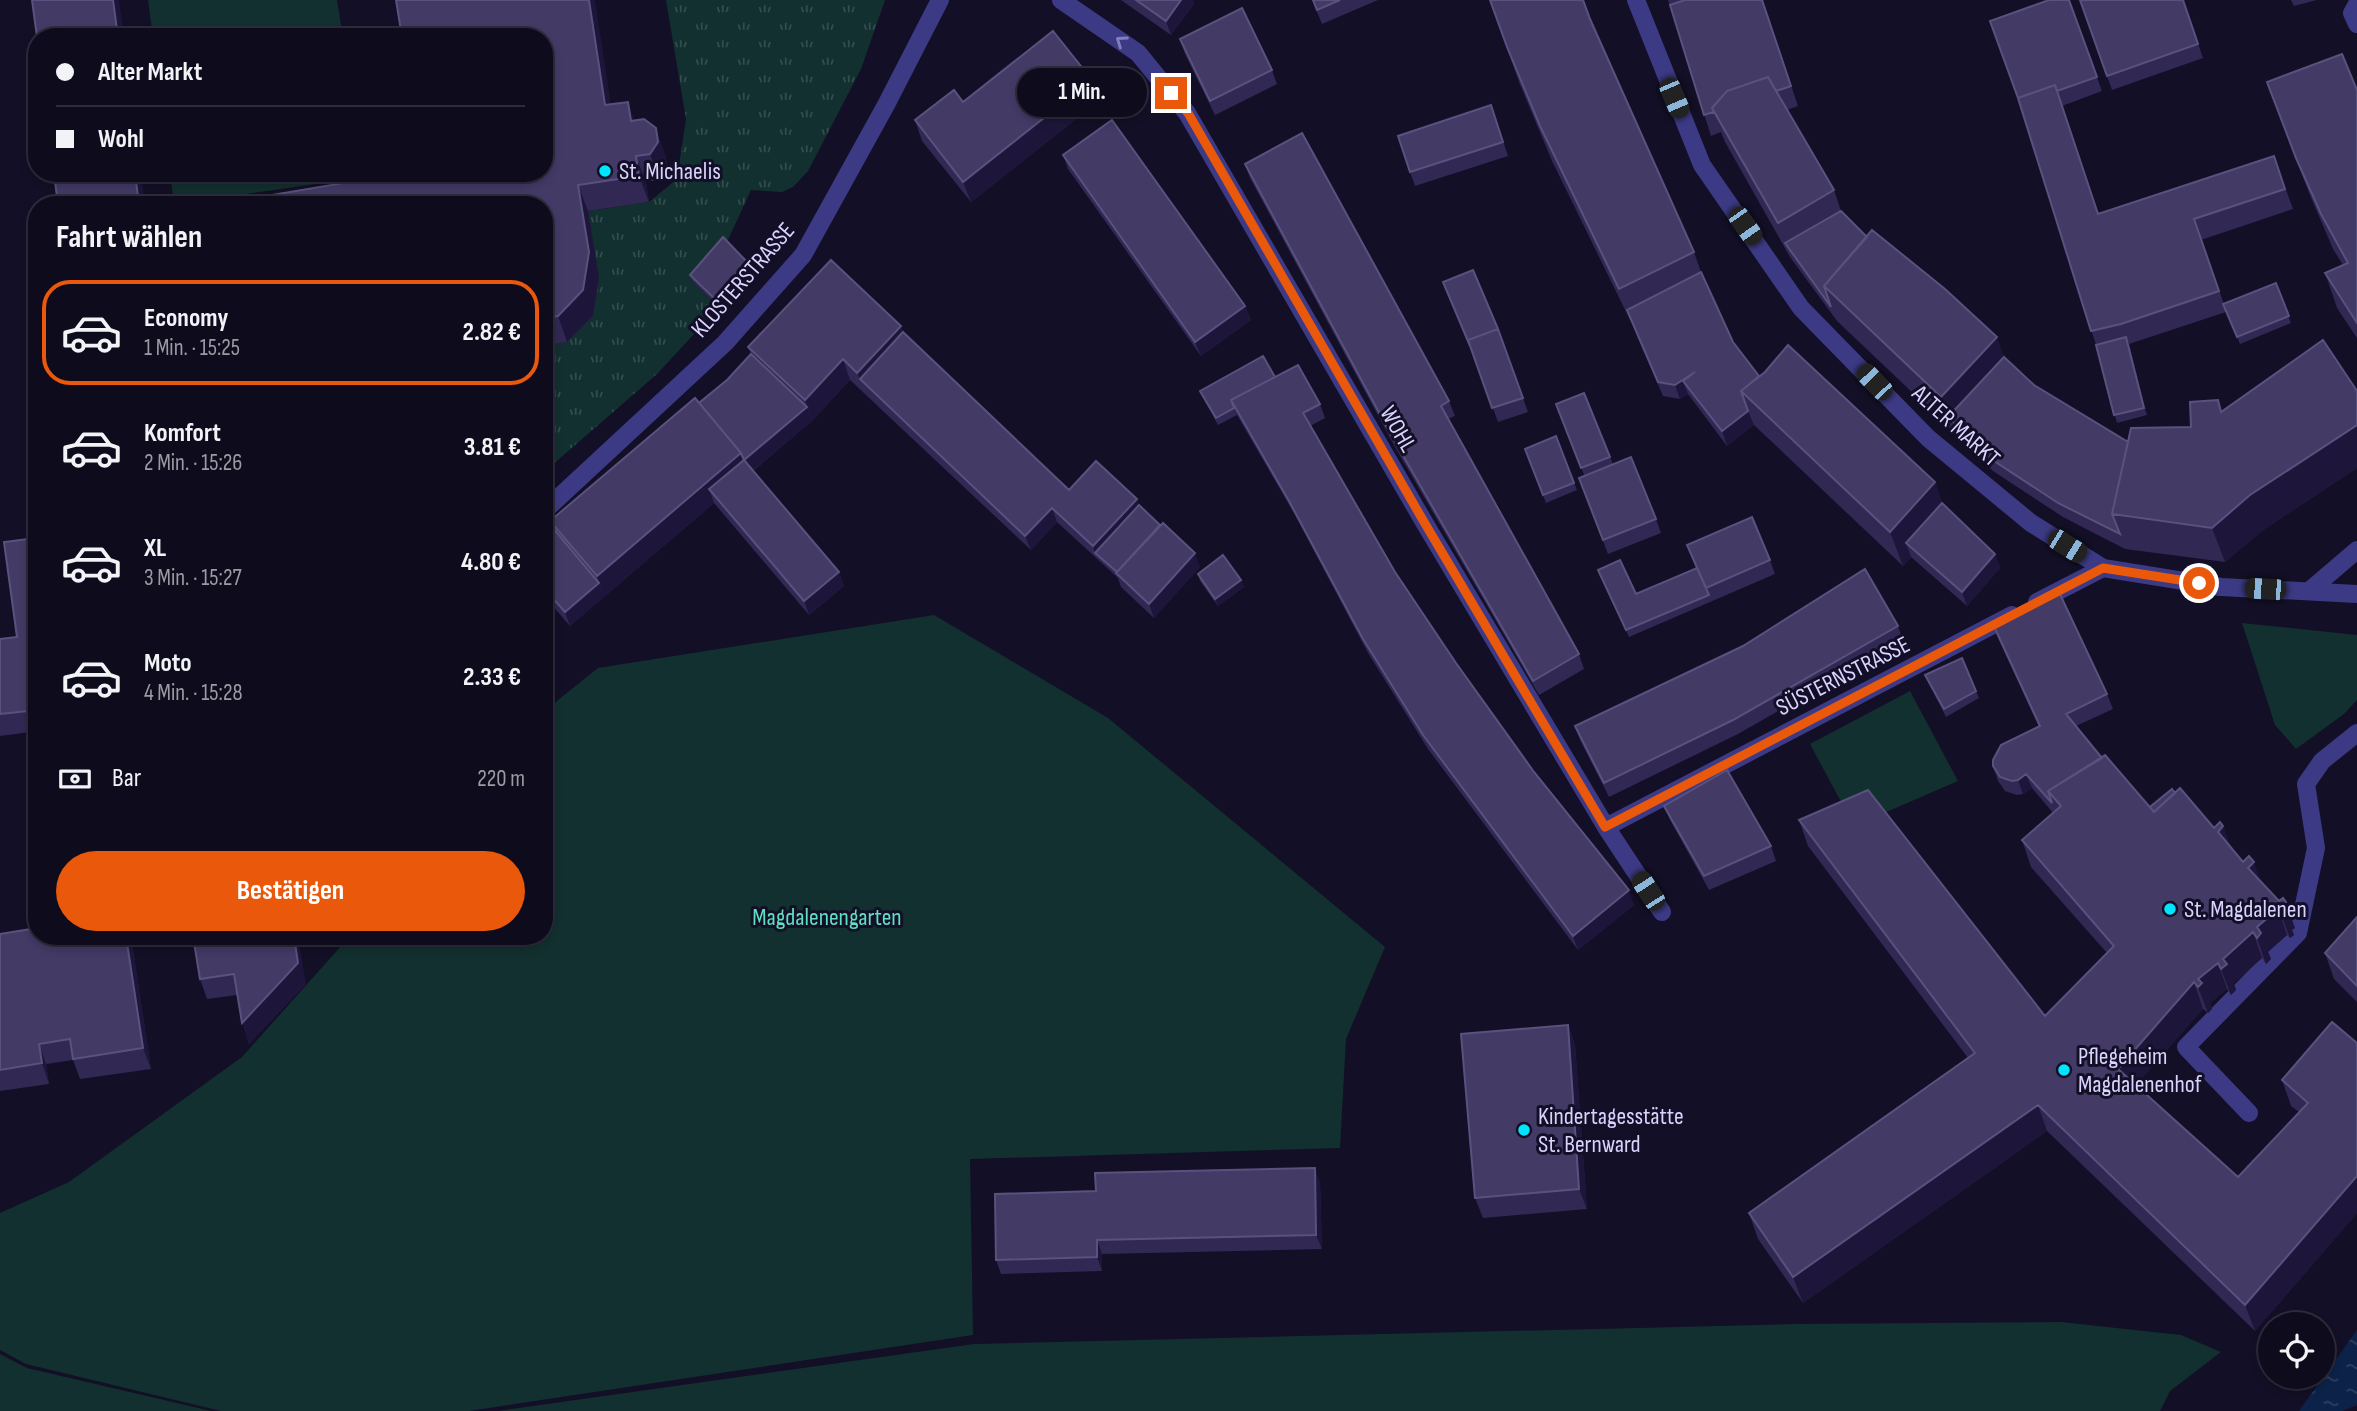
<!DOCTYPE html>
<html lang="de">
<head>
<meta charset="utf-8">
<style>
  body { margin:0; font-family:"Sofia Sans Condensed",sans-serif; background:#171425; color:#f1f3f6; height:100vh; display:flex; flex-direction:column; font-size:26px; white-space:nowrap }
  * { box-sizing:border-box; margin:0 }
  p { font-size:23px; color:#9b9ba3 }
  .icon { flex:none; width:38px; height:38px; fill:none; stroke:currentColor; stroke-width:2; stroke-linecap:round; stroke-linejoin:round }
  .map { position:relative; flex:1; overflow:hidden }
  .panel { position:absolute; left:28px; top:196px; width:525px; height:749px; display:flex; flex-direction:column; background:#0e0b1c; border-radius:28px; box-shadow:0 4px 10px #0003,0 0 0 2px #2e2b3b }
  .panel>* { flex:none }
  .top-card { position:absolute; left:28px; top:28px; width:525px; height:154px; border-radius:28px; box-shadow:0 4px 10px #0003,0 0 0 2px #2e2b3b; display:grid; align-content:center; height:154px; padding:0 28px; background:#0e0b1c }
  .fabs { position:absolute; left:2258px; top:1312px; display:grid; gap:14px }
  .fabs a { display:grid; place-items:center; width:77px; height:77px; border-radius:50%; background:#0e0b1c; box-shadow:0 4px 10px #0003,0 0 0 2px #2e2b3b; font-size:35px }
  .end { position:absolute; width:32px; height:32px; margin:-16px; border:9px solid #ea580c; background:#fff; box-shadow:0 0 0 4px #fff }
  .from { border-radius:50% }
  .bubble { position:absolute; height:49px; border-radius:24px; background:#0e0b1c; box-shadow:0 4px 10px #0003,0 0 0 2px #2e2b3b; font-size:23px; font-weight:700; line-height:49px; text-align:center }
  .car { position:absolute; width:21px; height:42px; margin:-21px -10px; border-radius:9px; box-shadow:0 0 5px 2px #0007; background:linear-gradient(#222 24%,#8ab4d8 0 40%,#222 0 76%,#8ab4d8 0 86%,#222 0) }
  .top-card b { display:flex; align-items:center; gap:24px; height:66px; font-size:26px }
  .top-card b+b { border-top:2px solid #2e2b3b }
  .top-card i { width:18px; height:18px; background:#f1f3f6 }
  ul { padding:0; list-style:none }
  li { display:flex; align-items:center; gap:21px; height:105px; margin:0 14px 10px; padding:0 14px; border:4px solid transparent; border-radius:28px }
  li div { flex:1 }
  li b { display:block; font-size:26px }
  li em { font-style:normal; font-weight:700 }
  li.on { border-color:#ea580c }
  li>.icon { width:63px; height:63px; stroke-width:1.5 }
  h2 { padding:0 28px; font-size:32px; line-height:84px }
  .pay { display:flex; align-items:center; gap:18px; height:77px; padding:0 28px; font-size:26px }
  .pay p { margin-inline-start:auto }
  .cta { display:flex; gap:14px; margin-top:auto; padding:14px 28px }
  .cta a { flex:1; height:80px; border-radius:42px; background:#ea580c; color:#fff; font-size:28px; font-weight:700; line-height:80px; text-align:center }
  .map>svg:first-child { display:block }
</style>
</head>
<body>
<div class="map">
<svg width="2357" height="1411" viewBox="0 0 2357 1411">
  <defs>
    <pattern id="grass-tufts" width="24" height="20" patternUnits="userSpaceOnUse" patternTransform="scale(1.75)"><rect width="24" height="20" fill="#12302f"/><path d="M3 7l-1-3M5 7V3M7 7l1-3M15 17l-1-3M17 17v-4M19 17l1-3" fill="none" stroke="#344d4e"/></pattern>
    <pattern id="water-ripples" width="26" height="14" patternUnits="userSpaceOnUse" patternTransform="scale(1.75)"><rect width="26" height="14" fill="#0c2248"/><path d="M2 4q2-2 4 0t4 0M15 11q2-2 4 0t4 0" fill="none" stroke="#2f4163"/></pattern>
  </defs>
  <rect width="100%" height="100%" fill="#130f26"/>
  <path fill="url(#grass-tufts)" d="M666,0H885L861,69L808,171L793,187L782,192L751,190L726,244L693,282L719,307L657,374L544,472V346L567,342L599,278L588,211L649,202L677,179L686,119Z"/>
  <path fill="#12302f" d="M148,0H337L343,37H153Z
    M170,173H365V177L174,204Z
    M934,615L1108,718L1385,947L1346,1039L1340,1148L970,1159L973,1335L469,1411H221L26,1364L0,1350V1213L69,1182L242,1057L350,936H544V715L558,700L598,668Z
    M2242,623L2357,635V700L2344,714L2296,749L2275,725Z
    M1910,691L1958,781L1854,826L1810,744Z
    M2061,1322L2181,1335L2221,1352L2170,1391L2160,1411H498L974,1344L1797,1324Z
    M0,1354L27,1368L211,1411H0Z"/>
  <path fill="url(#water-ripples)" d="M2357,1330V1405L2342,1411H2299Z"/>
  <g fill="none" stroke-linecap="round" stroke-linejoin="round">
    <path stroke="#3d3a85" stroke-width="18" d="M1061,0L1138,53L1187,113L1424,522L1606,827L1662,912
      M1636,0L1702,165L1801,308L1928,438L2031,523L2103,568L2221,587L2357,594
      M2357,4L2352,13L2357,24
      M544,511L725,343L803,255L886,105L940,0
      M2309,591L2357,550
      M2037,602L2103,568
      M1606,827L2012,615
      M2249,1113L2186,1047L2298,933L2316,848L2306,784L2322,761L2357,733"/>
  </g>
  <path fill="#312854" d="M1121,0H1192L1194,4L1171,35Z
    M1312,0H1378L1322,24Z
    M1490,0H1584L1593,25L1694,252L1701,272L1733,342L1759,376L1935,482L1942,503L1995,554L2000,568L1967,606L1911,557L1903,566L1754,425L1727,446L1688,394L1680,399L1663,396L1632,324L1552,161L1519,82Z
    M1668,0H1763L1798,106L1787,110L1834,190L1841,211L1867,237L2004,357L2034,385L2128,442L2191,427L2218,400L2221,411L2357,391V468L2263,530L2225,562L2125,549L2063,517L1993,471L1954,432L1837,321L1790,257L1725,142L1721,132L1711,136Z
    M2069,0L2102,91L2062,106L2098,214L2274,156L2293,209L2201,240L2224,304L2276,283L2291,323L2240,344L2226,312L2129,344L2147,415L2117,423L2096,345L2018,98Z
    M2183,0L2203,58L2112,90L2107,76Z
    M2291,0H2317L2294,6Z
    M1180,39L1272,70L1277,84L1215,115L1185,54Z
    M1092,80L1099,101L971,202L922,141L915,120L963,102Z
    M2267,82L2357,90V338L2337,308L2325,273L2343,265L2333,249L2309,193Z
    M611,104L635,120L665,154L668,168L659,180L646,182L649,202L588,211L599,278L593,316L567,342L544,346V205L374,178Z
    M1491,105L1508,156L1415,186L1410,172Z
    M1063,155L1245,306L1251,320L1201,356L1068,169Z
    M1245,164L1449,401L1455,416L1448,419L1579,654L1584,669L1539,695L1395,447L1250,178Z
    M753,272L719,307L693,282L690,275Z
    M901,326L903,332L1069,490L1139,505L1200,567L1154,618L1121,587L1118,578L1057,522L1031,550L850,380L812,421L753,471L839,572L844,586L809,615L714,503L570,626L544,596V534L552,527L550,521L727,380L751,354L748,347Z
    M1498,329L1528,412L1498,422L1473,353Z
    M1275,377L1320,404L1325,418L1310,426L1395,572L1456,663L1534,772L1634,905L1578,950L1428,749L1368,653L1295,515L1237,415L1218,425L1203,398L1200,391Z
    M1556,404L1610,457L1613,464L1584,475Z
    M1556,436L1577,490L1546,503L1525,449Z
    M1579,478L1656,519L1661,533L1608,554Z
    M1687,545L1770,560L1775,574L1629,637L1598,570L1636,594L1696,568Z
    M1198,574L1241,580L1244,587L1218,606L1200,581Z
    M1992,622L2107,694L2113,709L2076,726L2102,758L2150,807L2214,828L2223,826L2231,849L2261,881L2295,928L2292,930L2294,935L2290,938L2287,935L2268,952L2271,959L2266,964L2262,958L2234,983L2236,990L2231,995L2227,989L2210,1003L2212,1009L2208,1013L2203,1009L2136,1085L2238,1177L2299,1112L2291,1106L2282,1080L2357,1043V1213L2255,1331L2047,1131L1803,1303L1758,1239L1749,1213L1968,1058L1808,846L1799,820L2045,1016L2107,953L2031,867L2022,840L2053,813L2032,788L2023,794L2017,795L2005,791L1998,781L1993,766L2039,727L1997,636Z
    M1898,626L1903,640L1738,734L1609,797L1580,740L1575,726Z
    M17,637L31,732L0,736V639Z
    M1925,675L1976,691L1979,698L1946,717L1928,682Z
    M1664,806L1771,846L1776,861L1709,890L1670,820Z
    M2357,917V1002L2334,979L2325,953Z
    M0,934L37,936H131L151,1069L80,1079L73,1060L46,1064L49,1084L0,1091Z
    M193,936L306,984L249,1044L237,995L207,999L200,979Z
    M1568,1025L1575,1045L1587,1209L1483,1218L1475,1198Z
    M1320,1182L1322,1249L1102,1254V1271L1001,1274L996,1260L1096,1191Z"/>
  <path fill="#1d163a" d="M113,0H119L124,37H118Z
    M589,0H595L615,131L605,105Z
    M1181,0H1192L1194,4L1171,35L1166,21Z
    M1762,0H1763L1798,106L1791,86Z
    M1092,80L1099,101L971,202L963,182Z
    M628,102L637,128L631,121Z
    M656,128L665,154L668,168L659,180L650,154Z
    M636,156L646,182L649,202L639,176Z
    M135,173H141L145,205H139Z
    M578,185L588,211L599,278L593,316L567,342L558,316Z
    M750,265L753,272L719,307L716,300Z
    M1245,306L1251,320L1201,356L1195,342Z
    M901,326L909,346L860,379L857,373Z
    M1997,337L2009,371L1948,417L1941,397Z
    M2126,337L2129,344L2147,415L2144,408Z
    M843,359L850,380L812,421L805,400Z
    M1695,372L1683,381L1688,394L1680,399L1675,385Z
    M807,407L812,421L718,500L709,489L714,503L604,597L597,576L741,453Z
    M1748,411L1754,425L1727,446L1722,431Z
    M2357,425V468L2263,530L2225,562L2212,528L2250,495Z
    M1935,482L1947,517L1906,543L1911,557L1903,566L1890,532Z
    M1137,499L1142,513L1095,553L1093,546Z
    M1052,508L1057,522L1031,550L1025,536Z
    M1195,553L1200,567L1154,618L1149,604Z
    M1995,554L2000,568L1967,606L1962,592Z
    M839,572L844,586L809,615L804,601Z
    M1241,580L1244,587L1218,606L1215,599Z
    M599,583L604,597L570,626L565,612Z
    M544,691L549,703L544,706Z
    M2026,774L2032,788L2023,794L2018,780Z
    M2223,826L2233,852L2218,832Z
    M2254,862L2263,888L2248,868Z
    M1629,890L1634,905L1578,950L1573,936Z
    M2286,902L2295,928L2292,930L2294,935L2290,938L2280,912L2282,905Z
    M2278,909L2287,935L2268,952L2271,959L2266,964L2257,938V927Z
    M2253,932L2262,958L2234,983L2236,990L2231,995L2221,969L2223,959Z
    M126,936H131L151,1069L143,1048Z
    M294,936H298L306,984L249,1044L242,1023Z
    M2218,963L2227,989L2210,1003L2212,1009L2208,1013L2198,987V979Z
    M2194,982L2203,1009L2128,1095L2118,1069Z
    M1568,1025L1575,1045L1587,1209L1579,1189Z
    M39,1044L46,1064L49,1084L42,1063Z
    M2038,1105L2047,1131L1803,1303L1793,1277Z
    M1315,1168L1320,1182L1322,1249L1316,1235Z
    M2357,1176V1213L2255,1331L2245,1305Z
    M1097,1240L1102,1254V1271L1097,1257Z"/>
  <path fill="#433a66" stroke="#5a527e" stroke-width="2" d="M32,0H113L118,37H37Z
    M396,0H589L605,105L628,102L631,121L644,119L656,128L658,142L650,154L636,156L639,176L578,185L589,252L583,290L558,316L544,318V205H212L374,178V173H544V37H402Z
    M1136,0H1181L1166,21Z
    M1313,0H1340L1317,10Z
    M1490,0H1583L1590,19L1694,252L1619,289L1540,126L1507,47Z
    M1685,0H1762L1791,86L1776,91L1768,77L1727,91L1712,108L1714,112L1704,115L1670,5Z
    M2049,0H2069L2097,77L2057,91L2055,85L2018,98L1990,21Z
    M2080,0H2183L2198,44L2107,76Z
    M1242,8L1272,70L1210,101L1180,39Z
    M1053,31L1092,80L963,182L915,120L954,90L963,102Z
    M2342,54L2357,90V323L2325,273L2348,263L2321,214L2296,158L2267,82Z
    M1768,77L1834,190L1778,223L1712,108L1727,91Z
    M2055,85L2098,214L2274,156L2285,189L2194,219L2219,291L2121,324L2091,331L2018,98Z
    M1491,105L1503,142L1410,172L1398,136Z
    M1112,120L1245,306L1195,342L1063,155Z
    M1302,133L1449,401L1441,406L1579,654L1533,681L1390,433L1245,164Z
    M54,173H135L139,205H58Z
    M1841,211L1867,237L1824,286L1831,307L1785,243Z
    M1872,230L1945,289L1997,337L1941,397L1824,286Z
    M723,237L750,265L716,300L690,275Z
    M831,260L901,326L857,373L843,359L805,400L748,347Z
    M1473,270L1498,329L1468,340L1470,346L1443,282Z
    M1701,272L1733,342L1759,376L1741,391L1748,411L1722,431L1683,381L1695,372L1675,385L1658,382L1627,310Z
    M2276,283L2289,316L2237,337L2223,304Z
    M1498,329L1523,398L1492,408L1468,340Z
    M903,332L1069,490L1096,461L1137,499L1093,546L1052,508L1025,536L860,379Z
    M2126,337L2144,408L2114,415L2096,345Z
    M2323,340L2357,391V425L2250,495L2212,528L2112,514L2131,428L2191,427L2190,402L2218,400L2221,412Z
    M1788,345L1935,482L1890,532L1741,391L1765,372Z
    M751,354L807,407L744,460L741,453L699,403L727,380Z
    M1263,356L1275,377L1231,400L1234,408L1216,418L1200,391Z
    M2004,357L2034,385L2128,442L2112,514L2120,534L2058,503L1988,457L1948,417Z
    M1298,365L1320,404L1303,413L1395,572L1456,663L1534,772L1629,890L1573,936L1423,735L1363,639L1289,501L1231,400Z
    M1584,393L1610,457L1581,468L1556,404Z
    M695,398L741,453L597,576L550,521Z
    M1556,436L1574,483L1543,495L1525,449Z
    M1631,457L1656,519L1603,540L1579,478Z
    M744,460L839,572L804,601L709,489Z
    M1942,503L1995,554L1962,592L1906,543Z
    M1139,505L1160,525L1117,572L1095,553Z
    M1752,517L1770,560L1706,588L1687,545Z
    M1163,523L1195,553L1149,604L1116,573Z
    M552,527L599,583L565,612L544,588V534Z
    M37,538V775L28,711L0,714V639L17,637L4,542Z
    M1223,555L1241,580L1215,599L1198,574Z
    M1620,560L1636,594L1697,568L1709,595L1626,630L1598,570Z
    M1865,569L1898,626L1733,720L1604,783L1575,726L1743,646Z
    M2058,590L2107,694L2066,714L2102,758L2048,791L2052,803L2026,774L2018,780L2012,781L2000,777L1993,766V760L2001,745L2040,726L1992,622Z
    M1962,658L1976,691L1944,709L1925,675Z
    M2105,755L2154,812L2180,788L2214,828L2220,822L2223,826L2218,832L2243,862L2249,856L2254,862L2248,868L2279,901L2283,898L2286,902L2282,905L2284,908L2280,912L2278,909L2257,927L2261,933L2257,938L2253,932L2223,959L2227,964L2221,969L2218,963L2198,979L2202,983L2198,987L2194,982L2118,1069L2238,1177L2308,1103L2282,1080L2332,1022L2357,1043V1176L2245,1305L2038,1105L1793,1277L1749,1213L1975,1053L1799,820L1868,790L2045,1016L2114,946L2022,840L2061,806L2048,791Z
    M1727,770L1771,846L1704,876L1664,806Z
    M2172,789L2175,793L2154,812L2150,807Z
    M2357,917V986L2325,953Z
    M37,928V936H126L143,1048L73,1059L70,1039L39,1044L42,1063L0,1070V934Z
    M193,936H294L298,963L242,1023L234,974L200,979Z
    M1568,1025L1579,1189L1475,1198L1461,1034Z
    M1315,1168L1316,1235L1097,1240V1257L996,1260L995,1194L1096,1191L1095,1173Z"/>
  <defs><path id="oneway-chevron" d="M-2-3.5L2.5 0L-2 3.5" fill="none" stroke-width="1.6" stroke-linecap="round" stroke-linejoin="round" transform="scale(1.75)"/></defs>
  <use stroke="#837fbc" href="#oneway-chevron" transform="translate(1121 41) rotate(-145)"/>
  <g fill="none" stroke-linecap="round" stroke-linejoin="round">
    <path stroke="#ea580c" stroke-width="9" d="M1171,93L1188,113L1424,522L1605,827L2103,568L2199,583"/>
  </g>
  <g fill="#00e5ff" stroke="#130f26" stroke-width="2.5">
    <circle cx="605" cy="171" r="7"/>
    <circle cx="2170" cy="909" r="7"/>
    <circle cx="2064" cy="1070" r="7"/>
    <circle cx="1524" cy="1130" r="7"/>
  </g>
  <g text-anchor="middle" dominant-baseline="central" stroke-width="6" stroke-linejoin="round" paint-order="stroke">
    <g font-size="24" fill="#d9d4ff" stroke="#130f26" text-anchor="start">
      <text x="619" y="171">St. Michaelis</text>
      <text x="2184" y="909">St. Magdalenen</text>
      <text x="2078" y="1056">Pflegeheim<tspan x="2078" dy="28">Magdalenenhof</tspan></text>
      <text x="1538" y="1116">Kindertagesstätte<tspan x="1538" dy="28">St. Bernward</tspan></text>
    </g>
    <g font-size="24" fill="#d9d4ff" stroke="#130f26">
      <text transform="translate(743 280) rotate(-49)">KLOSTERSTRASSE</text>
      <text transform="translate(1956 426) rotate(42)">ALTER MARKT</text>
      <text transform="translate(1398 429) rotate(60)">WOHL</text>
      <text transform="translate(1843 676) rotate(-27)">SÜSTERNSTRASSE</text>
    </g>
    <g font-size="24" fill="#5fe0c0" stroke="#130f26">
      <text x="827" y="917">Magdalenengarten</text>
    </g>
  </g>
</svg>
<div class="fabs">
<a><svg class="icon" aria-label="locate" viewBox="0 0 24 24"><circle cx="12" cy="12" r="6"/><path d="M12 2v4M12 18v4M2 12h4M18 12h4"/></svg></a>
</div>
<i class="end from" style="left:2199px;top:583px"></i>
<i class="end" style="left:1171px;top:93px"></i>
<div class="bubble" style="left:1017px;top:68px;width:130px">1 Min.</div>
<i class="car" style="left:1674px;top:98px;rotate:157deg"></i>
<i class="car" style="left:1745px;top:226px;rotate:145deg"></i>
<i class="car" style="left:1874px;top:382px;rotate:316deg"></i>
<i class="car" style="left:2067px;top:546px;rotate:122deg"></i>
<i class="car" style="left:2265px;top:589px;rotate:273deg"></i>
<i class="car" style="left:1648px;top:891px;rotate:327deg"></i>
<div class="top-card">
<b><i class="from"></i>Alter Markt</b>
<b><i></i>Wohl</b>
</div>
<section class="panel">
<h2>Fahrt wählen</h2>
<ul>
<li class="on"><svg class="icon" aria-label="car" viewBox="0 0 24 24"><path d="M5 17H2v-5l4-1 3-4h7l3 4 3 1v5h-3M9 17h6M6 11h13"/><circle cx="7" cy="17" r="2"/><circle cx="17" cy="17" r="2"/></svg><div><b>Economy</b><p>1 Min. · 15:25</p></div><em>2.82 €</em></li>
<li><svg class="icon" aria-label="car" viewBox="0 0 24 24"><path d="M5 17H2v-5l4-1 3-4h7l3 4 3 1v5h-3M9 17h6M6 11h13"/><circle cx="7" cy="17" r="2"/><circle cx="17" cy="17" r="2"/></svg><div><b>Komfort</b><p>2 Min. · 15:26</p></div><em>3.81 €</em></li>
<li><svg class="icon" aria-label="car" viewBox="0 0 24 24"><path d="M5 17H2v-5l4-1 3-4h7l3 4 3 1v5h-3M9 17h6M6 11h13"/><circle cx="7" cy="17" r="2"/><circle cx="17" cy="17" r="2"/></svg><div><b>XL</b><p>3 Min. · 15:27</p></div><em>4.80 €</em></li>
<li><svg class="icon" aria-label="car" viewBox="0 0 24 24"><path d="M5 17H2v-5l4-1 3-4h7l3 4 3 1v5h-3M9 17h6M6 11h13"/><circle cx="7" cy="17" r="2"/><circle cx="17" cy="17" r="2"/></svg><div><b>Moto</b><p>4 Min. · 15:28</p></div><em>2.33 €</em></li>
</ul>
<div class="pay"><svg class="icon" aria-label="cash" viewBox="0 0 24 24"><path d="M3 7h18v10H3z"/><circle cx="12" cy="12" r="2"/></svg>Bar<p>220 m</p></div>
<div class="cta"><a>Bestätigen</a></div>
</section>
</div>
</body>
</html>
